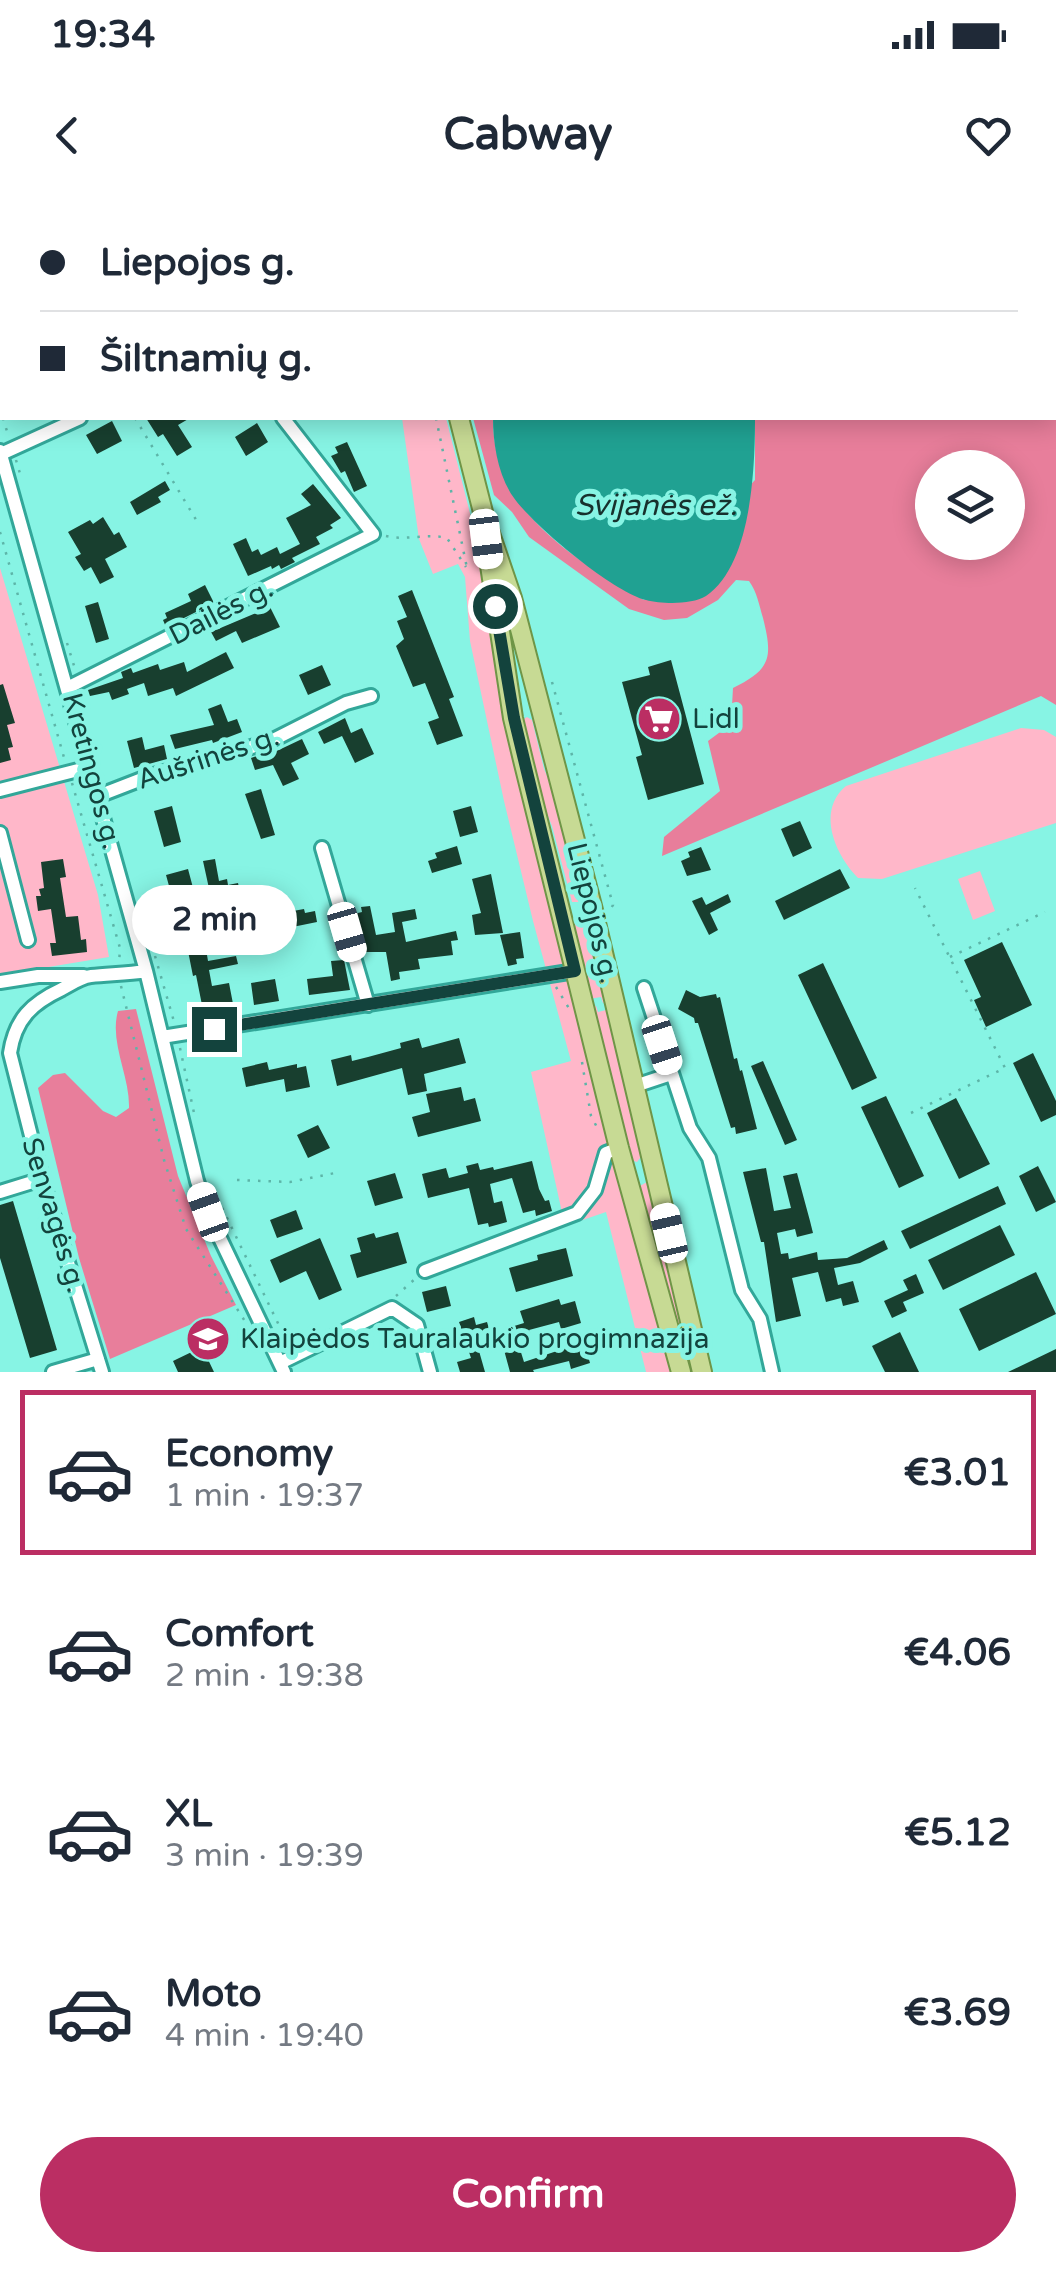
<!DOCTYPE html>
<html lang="en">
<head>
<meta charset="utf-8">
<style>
  body { margin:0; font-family:"Varela Round",sans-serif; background:#f2f2f3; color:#1f2937; height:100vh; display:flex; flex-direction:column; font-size:38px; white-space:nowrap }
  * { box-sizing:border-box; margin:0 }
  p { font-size:32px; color:#747a83 }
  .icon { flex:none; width:55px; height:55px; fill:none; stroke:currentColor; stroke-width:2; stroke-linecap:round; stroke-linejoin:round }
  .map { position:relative; height:1172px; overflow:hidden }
  .side { display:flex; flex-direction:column; background:#fff; flex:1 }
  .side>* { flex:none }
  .guide { position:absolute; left:0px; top:0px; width:1058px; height:220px; box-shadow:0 5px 25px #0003; display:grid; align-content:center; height:220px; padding:0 40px; background:#fff }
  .controls { position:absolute; left:915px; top:250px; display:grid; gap:20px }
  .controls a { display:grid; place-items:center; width:110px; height:110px; border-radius:50%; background:#fff; box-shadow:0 5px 25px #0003; font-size:50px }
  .end { position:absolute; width:45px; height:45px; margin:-22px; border:12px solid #13433d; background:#fff; box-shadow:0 0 0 5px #fff }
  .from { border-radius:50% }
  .bubble { position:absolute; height:70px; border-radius:35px; background:#fff; box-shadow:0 5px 25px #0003; font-size:32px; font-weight:800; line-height:70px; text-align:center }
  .car { position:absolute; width:30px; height:60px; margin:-30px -15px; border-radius:12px; box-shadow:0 0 8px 2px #0007; background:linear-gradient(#fff 24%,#345 0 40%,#fff 0 76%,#345 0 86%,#fff 0) }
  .guide b { display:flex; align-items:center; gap:35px; height:95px; font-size:38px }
  .guide b+b { border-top:2px solid #e0e1e3 }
  .guide i { width:25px; height:25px; background:#1f2937 }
  ul { padding:18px 0 0; list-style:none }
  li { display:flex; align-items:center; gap:30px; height:165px; margin:0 20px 15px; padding:0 20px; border:5px solid transparent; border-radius:0px }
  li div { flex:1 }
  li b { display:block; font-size:38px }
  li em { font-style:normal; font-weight:800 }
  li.on { border-color:#bb2e63 }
  li>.icon { width:90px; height:90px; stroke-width:1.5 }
  .button { display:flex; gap:20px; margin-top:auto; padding:20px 40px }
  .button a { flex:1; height:115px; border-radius:60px; background:#bb2e63; color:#fff; font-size:40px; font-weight:800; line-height:115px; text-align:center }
  .status { display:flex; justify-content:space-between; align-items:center; height:70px; padding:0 50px; background:#fff; direction:ltr }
  .status svg { height:28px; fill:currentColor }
  header { display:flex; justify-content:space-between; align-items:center; height:130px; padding:0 40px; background:#fff; font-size:45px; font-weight:800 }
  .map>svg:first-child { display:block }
</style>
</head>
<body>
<div class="status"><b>19:34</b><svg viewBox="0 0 49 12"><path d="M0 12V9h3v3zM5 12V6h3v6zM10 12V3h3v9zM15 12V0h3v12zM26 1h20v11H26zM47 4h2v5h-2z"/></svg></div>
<header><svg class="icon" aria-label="back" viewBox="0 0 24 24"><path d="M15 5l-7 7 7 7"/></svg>Cabway<svg class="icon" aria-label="heart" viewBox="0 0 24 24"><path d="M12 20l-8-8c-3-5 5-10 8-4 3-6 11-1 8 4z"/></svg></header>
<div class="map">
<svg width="1056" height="1172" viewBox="0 0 1056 1172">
  <rect width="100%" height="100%" fill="#87f4e4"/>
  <path fill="#ffb7c9" d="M402,218H446L479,349L508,526L675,1172H646L606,1012L565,1026L531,872L571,861L533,721L504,601L470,441L465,377L458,364L433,374L419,339Z
    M0,368L98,695L109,757L0,775Z
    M527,517L532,520L544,569L559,603L582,697L580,702H572L552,626L540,597L522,520Z
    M1021,528L1044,530L1056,537V623L882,679L858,678C835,655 816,611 846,586Z
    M980,671L995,711L973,720L958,679Z
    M587,719L608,802L603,803L601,797L589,799L570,723Z
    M596,806L598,812L610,809L644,953L637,962L631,960L591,807Z
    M647,982L651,983L697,1172H689L638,987Z"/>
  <path fill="#e87e9b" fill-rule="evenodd" d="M428,0H1056V505L1041,496L662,656L664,637L720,591L708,541L731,524L733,488C771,469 773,458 763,418C759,405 757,392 749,381L736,380L718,400L687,418L664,420L629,409L529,337L512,312L494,295L473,218H493C492,311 573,358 644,400L755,280V218H1055V2ZM932,268H1008V342H932Z
    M136,809L178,976L211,1056L236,1105L110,1159L79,1058L38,888L53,875L65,873L103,911L116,917L129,908C130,876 109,842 118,811Z"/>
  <path fill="#20a192" d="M493,218H755C755,267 752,365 706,396C691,405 662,404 646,400C613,392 534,326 514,298C498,276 493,244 493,218Z"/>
  <path fill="#183f2f" d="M146,218H190L178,225L192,247L177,256L163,234L158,237Z
    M112,221L122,241L97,254L86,235Z
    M257,223L268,242L246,256L235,237Z
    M347,242L367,286L354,292L345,271L341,273L331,256L338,253L335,247Z
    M165,281L170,290L158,297L161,302L137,315L130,302Z
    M313,284L341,318L330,325L333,328L316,337L320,344L292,358L295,362L281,369L279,365L272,369L271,366L248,376L233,344L246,338L252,352L258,349L261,355L277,347L280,354L300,344L286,318L311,305L301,294Z
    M103,317L114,335L119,332L127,347L105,359L114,377L100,384L91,367L84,371L75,357L81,354L68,332L90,320L93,324Z
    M205,385L214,403L166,427L163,420L167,418L165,413L191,401L188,394Z
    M412,390L454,497L449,499L463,536L437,545L428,522L439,518L425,483L413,487L396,446L404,439L397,421L407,417L398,396Z
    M98,402L109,439L96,443L85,406Z
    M270,407L280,427L242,443L236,431L216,441L211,432Z
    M226,452L234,468L176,496L173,488L148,496L144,483L127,489L129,494L112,500L109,492L90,496L88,490L123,478L121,472L131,468L133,473L158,464L160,470L184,462L187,472Z
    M671,460L704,584L648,600L636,557L642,555L622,482L650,475L648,467Z
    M322,465L331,485L308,495L299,475Z
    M3,484L15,523L7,525L13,547L8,548L11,560L0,563V485Z
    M221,504L228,522L237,519L242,532L213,543L212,540L175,549L170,535L214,525L208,509Z
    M345,518L351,533L362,528L374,554L355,563L342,536L324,544L318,532Z
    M142,537L145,550L164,545L167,559L134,568L127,541Z
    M302,539L309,554L291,563L299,579L283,586L273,565L255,570L251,558L263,554L264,557Z
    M261,589L275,635L261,639L245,594Z
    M172,606L181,642L164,647L154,611Z
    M471,606L478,632L460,637L453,611Z
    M800,621L812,648L793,657L781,629Z
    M457,646L462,664L432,673L428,661L437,658L435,653Z
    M701,647L711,670L687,676L681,661L690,657L688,652Z
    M63,659L66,677L60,678L66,717L78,716L81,740L86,739L87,752L52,756L50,743H56L51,709L38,711L36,696H41L39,689L44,688L41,662Z
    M215,659L219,681L227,679L228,685L238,683L243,706L227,709L225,697L215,699L213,692L210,693L203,661Z
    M188,669L196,699L174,704L166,675Z
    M840,669L850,688L784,720L775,701Z
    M491,674L503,733L475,735L472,715L481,713L472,679Z
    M728,694L731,702L710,713L718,730L709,735L692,701L702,697L706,705Z
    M370,706L376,735L395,732L392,713L415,709L417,719L402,722L406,742L456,731L458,740L451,741L453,755L418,759L420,769L399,772L400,779L391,781L386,752H364L360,730H358L354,714L362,712L361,707Z
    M304,709L305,713L315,711L317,722L263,733L260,717Z
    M202,725L208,761L236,756L238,764L209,770L212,786L229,783L234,809L204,815L196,775L193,776L188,751H183L179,728Z
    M520,732L524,758L516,759L517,764L508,766L500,735Z
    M1002,742L1032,805L986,827L974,800L981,797L964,760Z
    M344,760L350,790L309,795L307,779L333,776L331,761Z
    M823,763L877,878L852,890L798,775Z
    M275,779L279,801L254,805L251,783Z
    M686,790L700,797L716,794L717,798L720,797L734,859L737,858L740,871L742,870L757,929L736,934L735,927L731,928L698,823H695L694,818L678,809Z
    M419,838L422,848L459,838L466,863L424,874L427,891L408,895L402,868L337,886L331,860L351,855L352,861L368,857L401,848L400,843Z
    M1033,853L1056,901V915L1041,922L1013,863Z
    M763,861L797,940L785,945L751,866Z
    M267,862L269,870L297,864V868L306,866L310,887L286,892L284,879L246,887L242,868Z
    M461,887L464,901L475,898L481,921L418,937L412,917L430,912L426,894Z
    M886,896L924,976L899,988L861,907Z
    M956,898L990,964L959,979L927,913Z
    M318,925L330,948L308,958L297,935Z
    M532,961L539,989L545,1001L549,1000L552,1011L536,1016L535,1010L523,1013L512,978L490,984L494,1003L502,1001L507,1022L489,1027L488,1023L478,1025L469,988L428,998L422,974L446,968L449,978L468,973L466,966L478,963L480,970L493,967L494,970Z
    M1038,966L1056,1002L1036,1012L1019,976Z
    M766,968L774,1011L791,1008L783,976L797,973L810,1021L813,1033L797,1037L795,1029L777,1033L781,1054L788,1053L789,1059L817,1052L818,1060L847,1058L884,1040L888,1049L860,1063L834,1068L838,1085L853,1081L859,1102L843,1106L841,1098L826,1102L818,1072L792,1078L801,1116L776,1122L764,1042H761L743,972Z
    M395,973L403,998L375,1006L367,981Z
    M998,986L1006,1004L910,1049L901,1031Z
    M13,1001L57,1150L30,1158L0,1058V1005Z
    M296,1010L303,1029L277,1038L270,1020Z
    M1000,1025L1015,1055L943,1090L928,1060Z
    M398,1032L407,1063L357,1078L350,1055L361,1052L357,1038L374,1033L376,1038Z
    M320,1038L342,1090L319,1100L306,1071L280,1083L270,1060Z
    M566,1048L573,1076L516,1092L509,1068L538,1060L537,1055Z
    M1036,1072L1056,1114L979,1151L959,1109Z
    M916,1074L924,1093L903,1102L907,1111L892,1118L884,1101L908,1090L903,1080Z
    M446,1086L451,1106L427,1112L422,1092Z
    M559,1099L561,1105L575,1101L581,1123L561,1129L559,1122L529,1130L531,1134L515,1140L511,1127L524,1123L520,1111Z
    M474,1117L476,1125L487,1122L492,1139L477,1144L485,1172H460L457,1162L471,1158L459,1122Z
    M900,1132L919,1172H885L872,1146Z
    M584,1142L590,1163L571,1169L569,1161L533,1170L534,1172H510L504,1150L519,1146L524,1162Z
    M202,1147L214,1172H178L173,1161Z
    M1056,1149V1172H1008Z"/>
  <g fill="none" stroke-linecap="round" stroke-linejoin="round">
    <defs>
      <path id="minor" d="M139,0V2
        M289,0V2
        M493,2L498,0
        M0,251L146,771L197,981L208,1013L284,1172
        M1,254L80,218
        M69,487L373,334L283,218
        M0,590L90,567
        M98,596L147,577L269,542L346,503L371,496
        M0,633L28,740
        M322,648L368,805
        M0,782L38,776H84
        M644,788L690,928L709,958L742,1090L760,1119L772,1172
        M162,837L575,771
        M635,886L671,874
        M0,992L42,979
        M425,1071L577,1013L595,990L606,953L619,948
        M280,1163L392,1108L417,1125L430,1172
        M53,1172L98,1159
        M102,1172L42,979L10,853C15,819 32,803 62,789C71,784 81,777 91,776C109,774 127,774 146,771"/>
      <path id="major" d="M405,0L406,2
        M459,218L484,316L512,398L592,706L702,1172
        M488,352L513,518L524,564L619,948L681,1172"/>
    </defs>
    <use href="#minor" stroke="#32a799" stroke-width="18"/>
    <use href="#major" stroke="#6f9547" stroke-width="22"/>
    <path stroke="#5db5a8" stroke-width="2.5" stroke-dasharray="2.5 8" stroke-linecap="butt" d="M373,0L374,2
      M3,218L9,238
      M135,218L198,323
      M436,218L467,368
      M16,260L21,277
      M0,332L65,561
      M386,336C407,341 426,333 447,338L466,367
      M67,443L75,469
      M552,482L613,705L609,712
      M72,583L120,748L119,764
      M155,756L175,825
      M950,757L1045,712
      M121,786L164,960L186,1029L248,1126
      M556,787L570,810
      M180,848L194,913
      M582,862L591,916L599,931
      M911,913L1005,868L915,688
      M237,980L290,982L335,973
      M213,989L288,1144
      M396,1096L416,1078"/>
    <use href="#minor" stroke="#fff" stroke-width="12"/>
    <use href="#major" stroke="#c7da94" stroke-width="18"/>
  </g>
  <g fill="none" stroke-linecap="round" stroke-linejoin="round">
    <path stroke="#13433d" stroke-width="12" d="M214,829L575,771L514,518L495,406"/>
  </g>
  <defs>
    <symbol id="supermarket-disc" viewBox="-11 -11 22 22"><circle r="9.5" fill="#bb2e63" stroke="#87f4e4"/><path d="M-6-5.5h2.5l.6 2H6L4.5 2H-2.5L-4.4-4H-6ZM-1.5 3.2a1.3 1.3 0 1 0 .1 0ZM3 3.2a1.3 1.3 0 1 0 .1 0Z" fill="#fff"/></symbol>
    <symbol id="school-disc" viewBox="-11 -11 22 22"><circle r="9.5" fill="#bb2e63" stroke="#87f4e4"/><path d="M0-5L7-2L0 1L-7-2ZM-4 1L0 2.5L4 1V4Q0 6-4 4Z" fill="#fff"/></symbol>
  </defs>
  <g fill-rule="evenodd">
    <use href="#supermarket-disc" x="634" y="494" width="50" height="50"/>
    <use href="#school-disc" x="183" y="1114" width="50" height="50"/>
  </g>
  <g text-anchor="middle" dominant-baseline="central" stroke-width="10" stroke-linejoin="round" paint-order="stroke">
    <g font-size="28" fill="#13433d" stroke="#87f4e4">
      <text transform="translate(221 412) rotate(-27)">Dailės g.</text>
      <text transform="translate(208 558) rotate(-18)">Aušrinės g.</text>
      <text transform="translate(92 571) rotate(75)">Kretingos g.</text>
      <text transform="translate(593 713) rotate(76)">Liepojos g.</text>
      <text transform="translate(54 1015) rotate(73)">Senvagės g.</text>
    </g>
    <g font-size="28" fill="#13433d" stroke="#87f4e4" text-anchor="start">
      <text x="692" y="519">Lidl</text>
      <text x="240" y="1139">Klaipėdos Tauralaukio progimnazija</text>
    </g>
    <g font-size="30" font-style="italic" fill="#17312d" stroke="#87f4e4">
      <text x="656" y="305">Svijanės ež.</text>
    </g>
  </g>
</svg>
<div class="controls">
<a><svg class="icon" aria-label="layers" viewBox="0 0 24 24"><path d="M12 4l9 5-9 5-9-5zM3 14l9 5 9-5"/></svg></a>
</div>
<i class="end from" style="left:495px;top:406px"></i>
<i class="end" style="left:214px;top:829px"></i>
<div class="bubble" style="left:132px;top:685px;width:165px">2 min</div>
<i class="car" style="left:486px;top:339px;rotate:173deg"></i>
<i class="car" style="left:347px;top:732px;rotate:164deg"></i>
<i class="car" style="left:662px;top:845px;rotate:162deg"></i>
<i class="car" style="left:208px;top:1012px;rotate:340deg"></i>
<i class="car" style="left:669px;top:1033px;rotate:347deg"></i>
<div class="guide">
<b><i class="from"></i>Liepojos g.</b>
<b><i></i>Šiltnamių g.</b>
</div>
</div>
<section class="side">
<ul>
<li class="on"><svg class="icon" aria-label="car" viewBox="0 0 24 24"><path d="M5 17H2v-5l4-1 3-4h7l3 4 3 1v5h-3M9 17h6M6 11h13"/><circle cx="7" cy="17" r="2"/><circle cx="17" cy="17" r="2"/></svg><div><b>Economy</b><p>1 min · 19:37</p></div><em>€3.01</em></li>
<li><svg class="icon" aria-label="car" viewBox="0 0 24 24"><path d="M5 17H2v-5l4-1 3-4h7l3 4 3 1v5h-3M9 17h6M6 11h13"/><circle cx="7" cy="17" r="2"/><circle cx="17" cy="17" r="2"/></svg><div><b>Comfort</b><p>2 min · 19:38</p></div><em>€4.06</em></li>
<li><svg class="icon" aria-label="car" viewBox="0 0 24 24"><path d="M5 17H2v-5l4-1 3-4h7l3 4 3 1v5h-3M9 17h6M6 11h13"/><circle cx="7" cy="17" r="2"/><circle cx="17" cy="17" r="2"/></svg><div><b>XL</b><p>3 min · 19:39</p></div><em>€5.12</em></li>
<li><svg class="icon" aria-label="car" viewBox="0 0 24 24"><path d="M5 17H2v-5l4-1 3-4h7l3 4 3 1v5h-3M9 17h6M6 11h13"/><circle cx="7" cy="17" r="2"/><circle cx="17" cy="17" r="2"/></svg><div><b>Moto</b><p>4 min · 19:40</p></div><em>€3.69</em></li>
</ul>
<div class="button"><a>Confirm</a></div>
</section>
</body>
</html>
